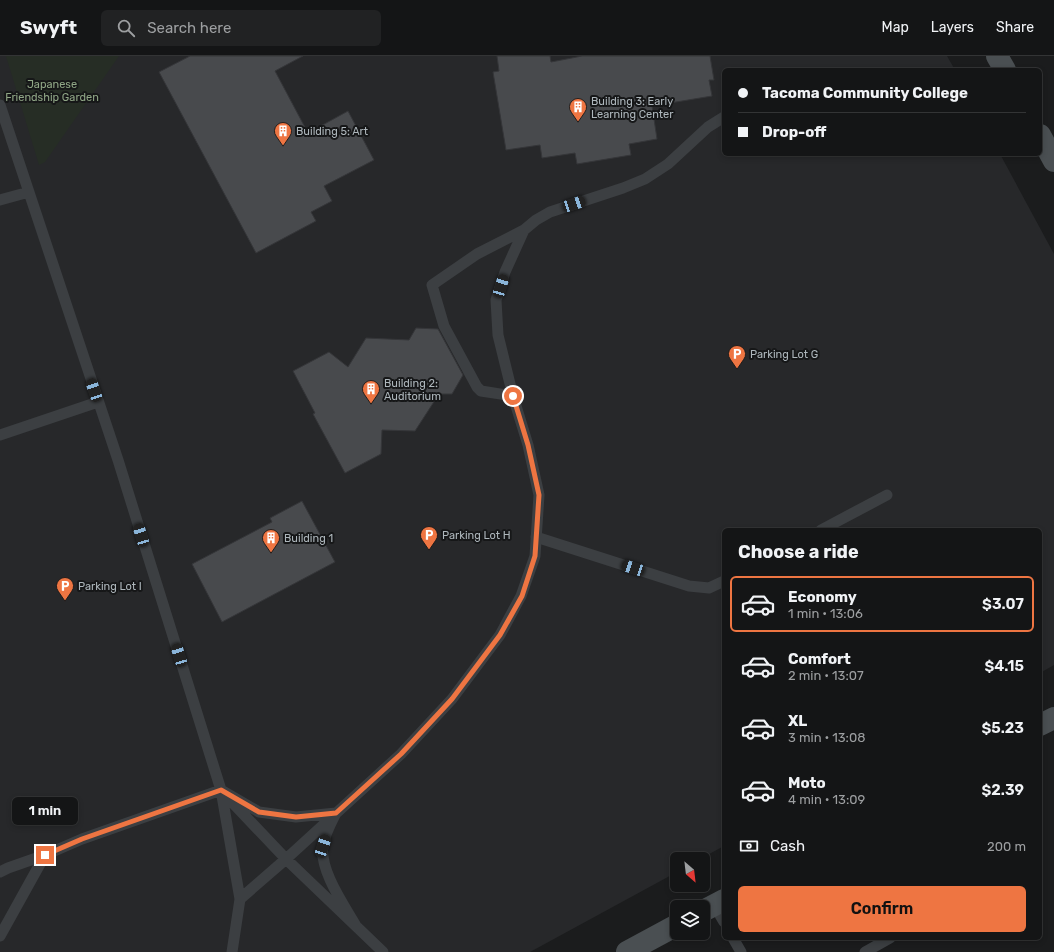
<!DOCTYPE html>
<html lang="en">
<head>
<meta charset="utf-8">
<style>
  body { margin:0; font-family:Rubik,sans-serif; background:#212223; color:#f1f3f6; height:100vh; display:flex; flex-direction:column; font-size:15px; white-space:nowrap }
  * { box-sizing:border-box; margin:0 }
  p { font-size:13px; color:#9d9fa1 }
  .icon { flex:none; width:22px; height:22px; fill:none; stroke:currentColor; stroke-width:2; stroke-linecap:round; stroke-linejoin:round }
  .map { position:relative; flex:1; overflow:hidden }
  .sheet { position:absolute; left:722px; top:472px; width:320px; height:412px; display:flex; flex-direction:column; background:#141516; border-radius:6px; box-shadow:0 2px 6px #0003,0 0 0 1px #333435 }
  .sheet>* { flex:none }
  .banner { position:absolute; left:722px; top:12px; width:320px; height:88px; border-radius:6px; box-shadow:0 2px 6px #0003,0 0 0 1px #333435; display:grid; align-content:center; height:88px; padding:0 16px; background:#141516 }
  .needle { width:26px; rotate:152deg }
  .fabs { position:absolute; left:670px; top:796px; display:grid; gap:8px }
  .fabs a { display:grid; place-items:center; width:40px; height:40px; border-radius:6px; background:#141516; box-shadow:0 2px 6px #0003,0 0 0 1px #333435; font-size:20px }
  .end { position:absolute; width:18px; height:18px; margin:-9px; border:5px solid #ee7542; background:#fff; box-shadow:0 0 0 2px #fff }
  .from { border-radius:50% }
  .bubble { position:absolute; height:28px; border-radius:6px; background:#141516; box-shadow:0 2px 6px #0003,0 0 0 1px #333435; font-size:13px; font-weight:600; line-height:28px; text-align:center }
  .car { position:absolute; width:12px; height:24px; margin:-12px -6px; border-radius:5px; box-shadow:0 0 3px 1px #0007; background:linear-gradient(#222 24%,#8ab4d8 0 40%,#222 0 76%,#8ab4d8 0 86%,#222 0) }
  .banner b { display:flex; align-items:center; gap:14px; height:38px; font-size:15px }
  .banner b+b { border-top:1px solid #333435 }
  .banner i { width:10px; height:10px; background:#f1f3f6 }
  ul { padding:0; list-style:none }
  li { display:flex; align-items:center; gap:12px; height:56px; margin:0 8px 6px; padding:0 8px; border:2px solid transparent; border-radius:6px }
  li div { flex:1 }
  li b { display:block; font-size:15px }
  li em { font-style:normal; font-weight:600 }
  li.active { border-color:#ee7542 }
  li>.icon { width:36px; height:36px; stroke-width:1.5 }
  h2 { padding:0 16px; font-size:18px; line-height:48px }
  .pay { display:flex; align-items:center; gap:10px; height:44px; padding:0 16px; font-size:15px }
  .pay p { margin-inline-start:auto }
  .primary-button { display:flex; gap:8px; margin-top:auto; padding:8px 16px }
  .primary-button a { flex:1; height:46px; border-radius:6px; background:#ee7542; color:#111; font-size:16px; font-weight:600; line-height:46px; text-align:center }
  header { display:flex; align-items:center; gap:24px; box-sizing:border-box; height:56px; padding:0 20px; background:#141516; border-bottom:1px solid #333435 }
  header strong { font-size:19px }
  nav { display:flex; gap:22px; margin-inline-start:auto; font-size:14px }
  .search { width:280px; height:36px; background:#212223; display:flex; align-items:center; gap:10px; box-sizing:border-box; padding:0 14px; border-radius:6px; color:#9d9fa1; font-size:15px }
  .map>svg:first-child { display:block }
</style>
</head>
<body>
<header>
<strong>Swyft</strong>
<div class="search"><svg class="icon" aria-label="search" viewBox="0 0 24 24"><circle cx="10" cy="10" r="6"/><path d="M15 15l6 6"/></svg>Search here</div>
<nav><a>Map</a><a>Layers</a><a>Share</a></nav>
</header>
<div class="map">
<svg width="1054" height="896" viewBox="0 0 1054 896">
  <rect width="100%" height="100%" fill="#1b1c1d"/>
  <path fill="#27282a" d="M0,0H947L955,14H724V98H1000L1054,198V609L1040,617V474H724V790L700,803H677V816L530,896H0Z"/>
  <path fill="#262d25" d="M6,0H119L45,106L39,109Z"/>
  <path fill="#484a4d" stroke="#353639" d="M190,0H303L275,15L308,77L348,55L374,104L324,130L332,145L311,156L316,165L256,197L159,16Z
    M497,0H550L551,6L582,0H710L714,24H709L712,40L652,50L657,83L629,88L631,99L577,108L575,97L542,102L540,89L506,94L493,16L499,15Z
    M416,272L438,273L463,319L452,338H439L415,375L382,374L381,398L345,417L313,358L315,357L293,315L329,296L348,311L366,282L409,284Z
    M302,445L335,506L222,566L192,508L272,466L270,462Z"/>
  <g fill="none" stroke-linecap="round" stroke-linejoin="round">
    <path stroke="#3c3f42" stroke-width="11" d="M0,49L118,404L221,734L240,843L232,896
      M0,144L29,136
      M513,340L481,335L477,331L444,270L432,229L477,198L524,174L536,164L550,156L623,132L645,123L668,108L708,71L724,61
      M0,379L98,346
      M821,474L887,439
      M536,481L689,530L709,532L724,525
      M221,734L259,756L296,761L336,757C331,767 325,778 323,789C319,814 344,849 356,870
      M229,743L286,803L383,896
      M0,816L8,812L45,799L82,783L221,734
      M240,843L286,803L401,698L452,643L500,579L521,540L535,500L539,439L528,389L513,340L498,279L496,244L505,216L524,174
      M714,849L724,866
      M0,880L45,799
      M733,882L741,896
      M865,896L890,882"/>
    <path stroke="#4a4f52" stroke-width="22" d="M997,0L1005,14
      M1040,79L1054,105
      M1040,669L1054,662
      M703,855L724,844
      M627,896L677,869"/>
  </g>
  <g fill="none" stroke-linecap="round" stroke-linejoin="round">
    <path stroke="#ee7542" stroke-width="5" d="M45,799L82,783L221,734L259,756L296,761L336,757L401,698L452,643L500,579L522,540L535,500L539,439L528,389L513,340"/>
  </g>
  <defs>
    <symbol id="building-pin" viewBox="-11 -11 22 30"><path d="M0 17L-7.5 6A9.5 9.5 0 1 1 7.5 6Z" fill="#ee7542" stroke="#161718"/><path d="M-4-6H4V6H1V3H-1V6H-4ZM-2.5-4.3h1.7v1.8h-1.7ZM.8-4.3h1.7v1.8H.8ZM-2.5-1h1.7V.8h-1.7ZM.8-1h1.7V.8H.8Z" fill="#fff"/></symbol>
    <symbol id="parking-pin" viewBox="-11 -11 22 30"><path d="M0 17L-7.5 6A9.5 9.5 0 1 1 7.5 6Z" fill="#ee7542" stroke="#161718"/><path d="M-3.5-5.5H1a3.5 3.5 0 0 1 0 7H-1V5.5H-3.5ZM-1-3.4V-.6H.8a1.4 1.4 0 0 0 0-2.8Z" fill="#fff"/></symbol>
  </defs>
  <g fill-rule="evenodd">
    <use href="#building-pin" x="568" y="41" width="20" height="27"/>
    <use href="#building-pin" x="273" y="65" width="20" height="27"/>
    <use href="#parking-pin" x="727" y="288" width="20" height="27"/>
    <use href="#building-pin" x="361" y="323" width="20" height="27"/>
    <use href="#parking-pin" x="419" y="469" width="20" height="27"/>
    <use href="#building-pin" x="261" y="472" width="20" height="27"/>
    <use href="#parking-pin" x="55" y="520" width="20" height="27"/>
  </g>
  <g text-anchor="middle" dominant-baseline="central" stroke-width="4" stroke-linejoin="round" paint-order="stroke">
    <g font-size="11" fill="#90a686" stroke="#161718">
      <text x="52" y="28">Japanese<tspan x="52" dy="13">Friendship Garden</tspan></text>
    </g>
    <g font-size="11" fill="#aeb7bc" stroke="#161718" text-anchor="start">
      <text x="591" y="45">Building 3: Early<tspan x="591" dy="13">Learning Center</tspan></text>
      <text x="296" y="75">Building 5: Art</text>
      <text x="750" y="298">Parking Lot G</text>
      <text x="384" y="327">Building 2:<tspan x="384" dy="13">Auditorium</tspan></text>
      <text x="442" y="479">Parking Lot H</text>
      <text x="284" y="482">Building 1</text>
      <text x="78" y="530">Parking Lot I</text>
    </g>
  </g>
</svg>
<div class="fabs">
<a><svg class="needle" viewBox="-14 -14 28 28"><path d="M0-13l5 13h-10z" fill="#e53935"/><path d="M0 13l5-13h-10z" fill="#9d9fa1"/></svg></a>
<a><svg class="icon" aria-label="layers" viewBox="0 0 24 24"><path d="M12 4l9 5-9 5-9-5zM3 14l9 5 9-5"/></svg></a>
</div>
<i class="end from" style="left:513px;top:340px"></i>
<i class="end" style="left:45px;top:799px"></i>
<div class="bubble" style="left:12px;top:741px;width:66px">1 min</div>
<i class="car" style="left:574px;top:148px;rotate:72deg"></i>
<i class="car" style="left:501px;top:230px;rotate:17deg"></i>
<i class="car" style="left:94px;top:334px;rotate:341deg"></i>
<i class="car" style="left:141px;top:479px;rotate:343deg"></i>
<i class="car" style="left:633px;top:512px;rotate:288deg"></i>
<i class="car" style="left:179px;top:599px;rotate:343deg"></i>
<i class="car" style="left:323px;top:790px;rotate:18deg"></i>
<div class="banner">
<b><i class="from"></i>Tacoma Community College</b>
<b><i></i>Drop-off</b>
</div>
<section class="sheet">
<h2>Choose a ride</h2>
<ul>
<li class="active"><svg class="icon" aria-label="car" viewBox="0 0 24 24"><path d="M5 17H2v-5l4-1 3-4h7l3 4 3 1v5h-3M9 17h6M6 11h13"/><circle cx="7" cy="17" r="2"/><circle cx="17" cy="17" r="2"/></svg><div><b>Economy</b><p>1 min · 13:06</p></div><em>$3.07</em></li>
<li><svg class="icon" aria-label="car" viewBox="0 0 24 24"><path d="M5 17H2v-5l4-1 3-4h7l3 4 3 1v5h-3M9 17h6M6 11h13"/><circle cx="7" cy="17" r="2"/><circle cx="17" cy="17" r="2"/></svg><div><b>Comfort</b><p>2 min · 13:07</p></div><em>$4.15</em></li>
<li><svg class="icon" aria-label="car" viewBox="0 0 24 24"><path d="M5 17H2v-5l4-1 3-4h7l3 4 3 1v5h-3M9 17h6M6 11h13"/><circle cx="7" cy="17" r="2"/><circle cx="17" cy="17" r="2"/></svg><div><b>XL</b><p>3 min · 13:08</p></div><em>$5.23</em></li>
<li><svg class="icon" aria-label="car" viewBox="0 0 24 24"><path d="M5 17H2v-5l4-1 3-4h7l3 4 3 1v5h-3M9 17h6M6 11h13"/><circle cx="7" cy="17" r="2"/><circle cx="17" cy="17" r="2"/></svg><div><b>Moto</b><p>4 min · 13:09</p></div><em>$2.39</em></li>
</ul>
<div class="pay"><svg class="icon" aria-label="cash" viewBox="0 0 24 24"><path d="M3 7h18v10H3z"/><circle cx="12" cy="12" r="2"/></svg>Cash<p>200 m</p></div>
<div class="primary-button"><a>Confirm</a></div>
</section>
</div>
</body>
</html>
